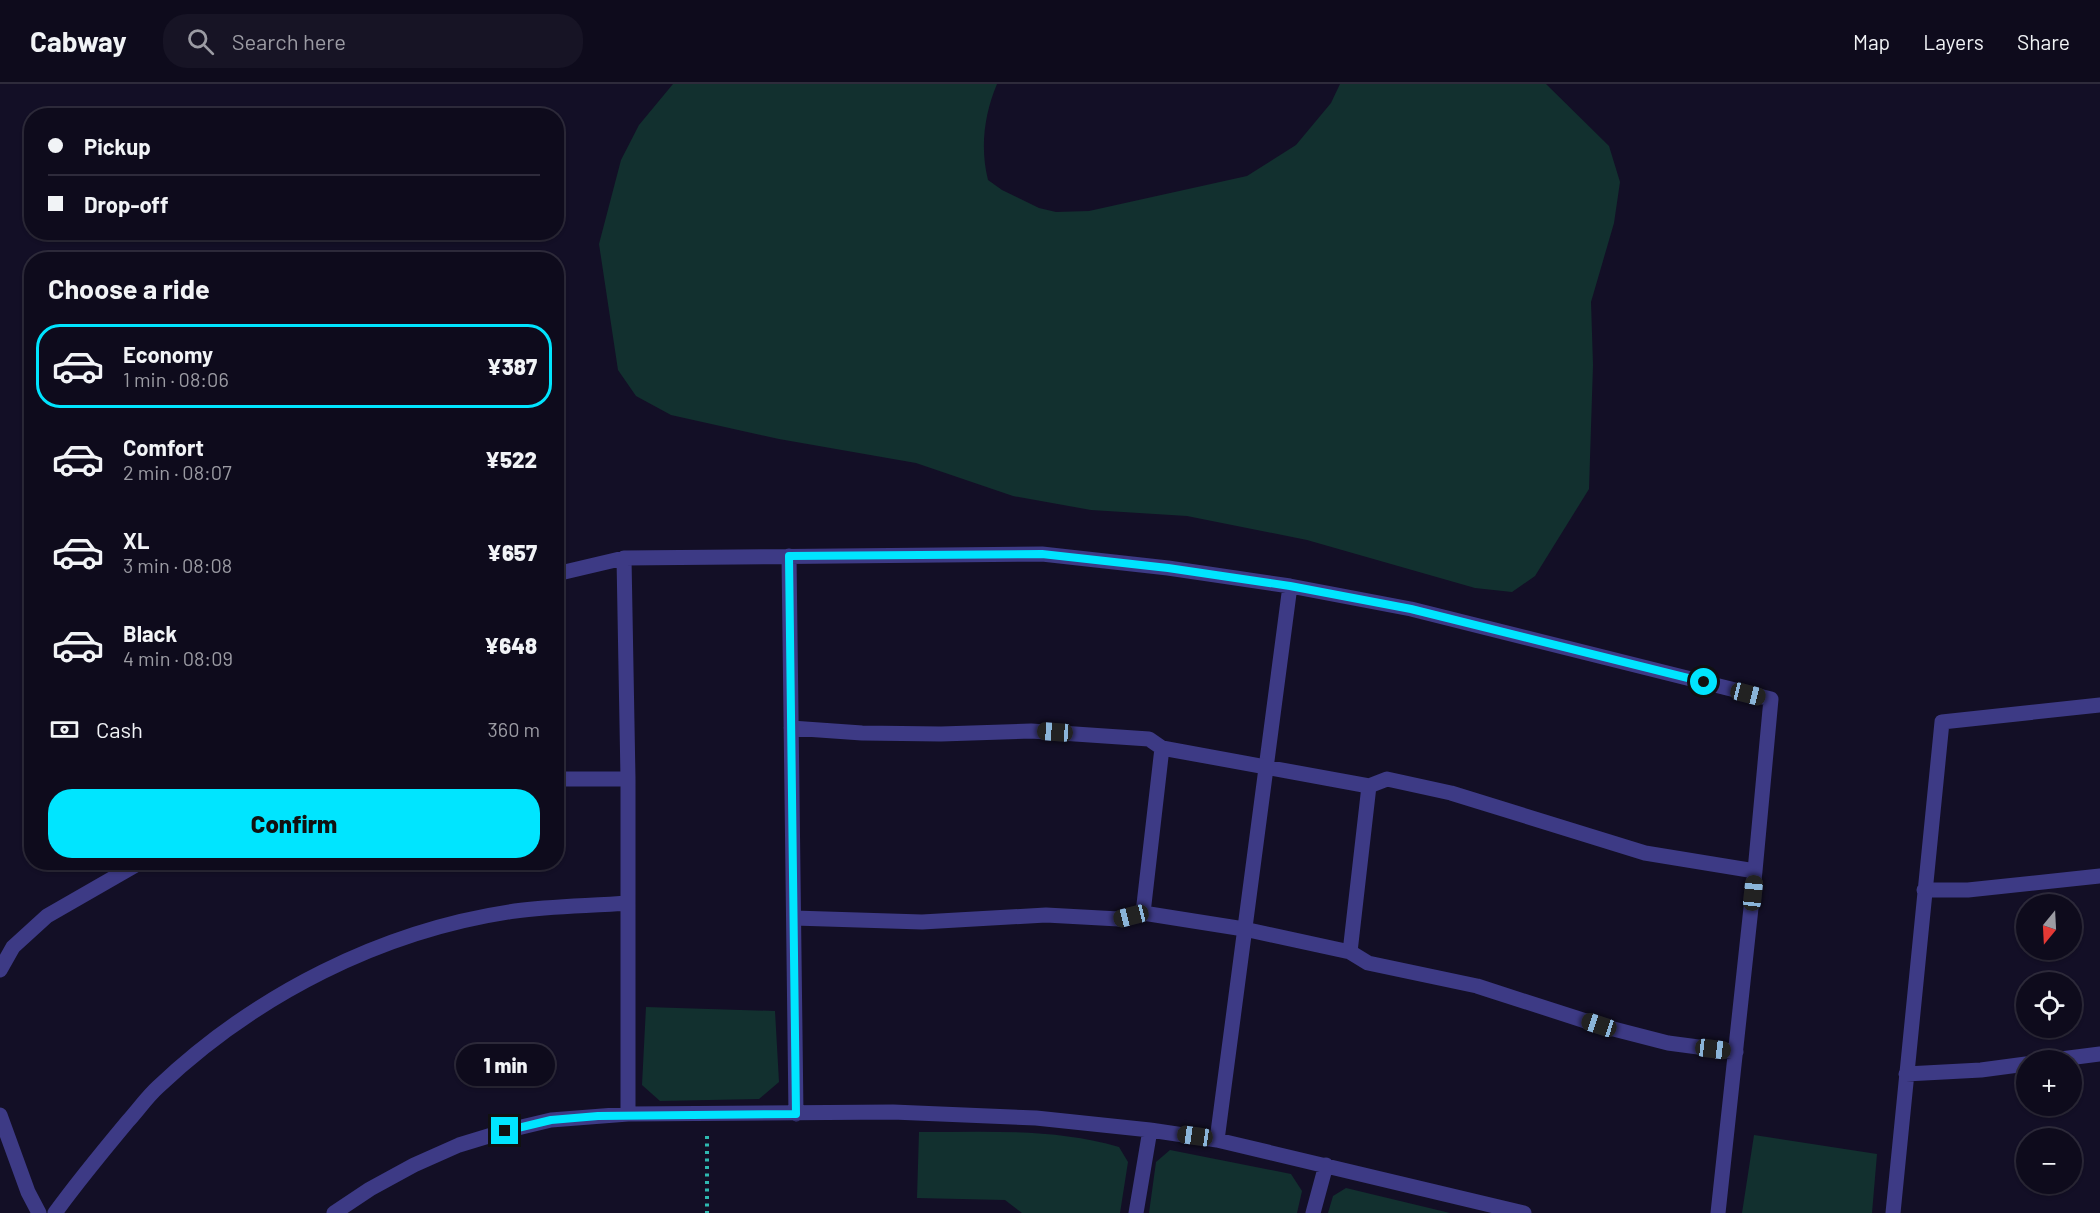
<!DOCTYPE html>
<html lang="en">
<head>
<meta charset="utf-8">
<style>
  body { margin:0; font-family:Barlow,sans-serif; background:#171425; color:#f1f3f6; height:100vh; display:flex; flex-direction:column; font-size:22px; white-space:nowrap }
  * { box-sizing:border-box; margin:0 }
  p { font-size:20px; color:#9b9ba3 }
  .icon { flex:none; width:33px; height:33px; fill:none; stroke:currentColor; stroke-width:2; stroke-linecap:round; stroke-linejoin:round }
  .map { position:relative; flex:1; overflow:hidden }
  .side { position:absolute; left:24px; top:168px; width:540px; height:618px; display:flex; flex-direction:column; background:#0e0b1c; border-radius:24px; box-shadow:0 2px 4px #0004,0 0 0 2px #2e2b3b }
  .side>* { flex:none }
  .guide { position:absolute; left:24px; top:24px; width:540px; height:132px; border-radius:24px; box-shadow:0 2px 4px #0004,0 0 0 2px #2e2b3b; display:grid; align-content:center; height:132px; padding:0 24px; background:#0e0b1c }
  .needle { width:39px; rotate:198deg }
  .controls { position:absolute; left:2016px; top:810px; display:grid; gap:12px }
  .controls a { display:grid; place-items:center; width:66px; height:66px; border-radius:50%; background:#0e0b1c; box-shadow:0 2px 4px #0004,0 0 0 2px #2e2b3b; font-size:30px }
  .end { position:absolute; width:27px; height:27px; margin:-14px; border:8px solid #00e5ff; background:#111; box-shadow:0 0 0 3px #111 }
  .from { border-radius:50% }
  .bubble { position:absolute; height:42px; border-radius:21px; background:#0e0b1c; box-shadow:0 2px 4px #0004,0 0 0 2px #2e2b3b; font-size:20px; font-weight:800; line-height:42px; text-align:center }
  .car { position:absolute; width:18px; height:36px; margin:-18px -9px; border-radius:8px; box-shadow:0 0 4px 2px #0007; background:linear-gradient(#222 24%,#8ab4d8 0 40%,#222 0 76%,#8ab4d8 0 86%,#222 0) }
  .guide b { display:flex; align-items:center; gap:21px; height:57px; font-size:22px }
  .guide b+b { border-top:2px solid #2e2b3b }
  .guide i { width:15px; height:15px; background:#f1f3f6 }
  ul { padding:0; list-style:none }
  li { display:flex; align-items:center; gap:18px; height:84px; margin:0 12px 9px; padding:0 12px; border:3px solid transparent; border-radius:24px }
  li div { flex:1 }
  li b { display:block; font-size:22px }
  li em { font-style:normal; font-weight:800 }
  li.current { border-color:#00e5ff }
  li>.icon { width:54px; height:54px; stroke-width:1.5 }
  h2 { padding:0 24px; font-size:27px; line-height:72px }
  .pay { display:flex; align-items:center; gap:15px; height:66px; padding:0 24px; font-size:22px }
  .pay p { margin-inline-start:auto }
  .action { display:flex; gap:12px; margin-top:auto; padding:12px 24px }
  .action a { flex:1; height:69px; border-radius:24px; background:#00e5ff; color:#111; font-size:24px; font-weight:800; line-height:69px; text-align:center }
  header { display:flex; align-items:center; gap:36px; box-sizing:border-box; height:84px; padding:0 30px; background:#0e0b1c; border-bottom:2px solid #2e2b3b }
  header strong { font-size:28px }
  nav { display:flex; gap:33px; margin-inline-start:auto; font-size:21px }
  .search { width:420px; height:54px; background:#171425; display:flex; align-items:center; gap:15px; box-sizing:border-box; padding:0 21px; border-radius:24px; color:#9b9ba3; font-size:22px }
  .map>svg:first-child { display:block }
</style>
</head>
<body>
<header>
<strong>Cabway</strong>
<div class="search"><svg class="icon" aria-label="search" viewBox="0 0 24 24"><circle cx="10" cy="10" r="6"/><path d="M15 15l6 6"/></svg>Search here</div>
<nav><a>Map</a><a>Layers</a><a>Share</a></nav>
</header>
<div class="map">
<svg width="2100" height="1129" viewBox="0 0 2100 1129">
  <rect width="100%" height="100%" fill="#130f26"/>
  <path fill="#12302f" d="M673,0H997C984,31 980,64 988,96L1002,106L1039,124L1056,128L1089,127L1247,92L1296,61L1331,19L1340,0H1546L1609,62L1620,98L1614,139L1591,218L1593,281L1589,405L1535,492L1512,508L1475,504L1307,456L1187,432L1091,426L1013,412L916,379L779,355L671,331L636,312L618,286L599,160L621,76L639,41Z
    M646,923L775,927L779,998L759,1015L660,1017L642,1001Z
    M919,1048C986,1048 1054,1044 1119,1063L1128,1078L1120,1129H1022L1005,1116L917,1114Z
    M1754,1051L1877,1070L1872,1129H1742Z
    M1170,1066L1291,1090L1302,1107L1297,1129H1149L1156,1078Z
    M1346,1104L1450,1129H1328L1333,1112Z"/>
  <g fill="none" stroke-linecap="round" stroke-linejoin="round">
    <path stroke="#2fb8b0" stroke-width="4" stroke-dasharray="3 4.5" stroke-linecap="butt" d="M707,1052V1129"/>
    <path stroke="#3d3a85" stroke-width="15" d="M789,472L796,1030
      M624,474L628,695V1030
      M556,490L624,474L1042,470L1168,484L1290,502L1411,525L1771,615L1755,787L1718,1129
      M791,644L862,649L941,650L1031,647L1149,655L1162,664L1143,829L1119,835L1046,831L922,838L794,834
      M1162,664L1369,702
      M556,695H628
      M1924,806H1968L2100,792
      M1143,829L1244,845L1350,868
      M0,886L13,863L47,832L141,778
      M1736,968L1668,959L1598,941L1477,902L1368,879L1350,868L1369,702L1387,695L1451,709L1645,769L1755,787
      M2053,976L2100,970
      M1906,990L1981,986L2026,980
      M0,1031L28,1108L39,1129
      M1217,1056L1290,502
      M55,1129C78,1097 103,1067 128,1037C138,1026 147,1013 158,1003C255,911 382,846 515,827C552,822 590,822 628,819
      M334,1129L370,1105L414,1081L459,1061L505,1047L551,1036L628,1030L893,1028L1036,1034L1150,1046L1217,1056L1524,1129
      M1136,1129L1150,1046
      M1313,1129L1326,1081
      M1893,1129L1942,638L2100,621"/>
  </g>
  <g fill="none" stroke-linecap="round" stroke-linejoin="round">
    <path stroke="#00e5ff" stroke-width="8" d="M505,1047L551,1036L598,1032L796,1030L789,472L1042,470L1168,484L1290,502L1411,525L1704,598"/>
  </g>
</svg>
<div class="controls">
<a><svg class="needle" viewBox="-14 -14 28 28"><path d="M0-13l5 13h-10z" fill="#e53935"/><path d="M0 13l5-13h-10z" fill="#9b9ba3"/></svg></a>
<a><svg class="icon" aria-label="locate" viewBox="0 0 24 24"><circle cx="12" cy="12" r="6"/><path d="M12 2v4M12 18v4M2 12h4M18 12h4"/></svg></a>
<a>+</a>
<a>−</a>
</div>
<i class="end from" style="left:1704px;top:598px"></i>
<i class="end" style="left:505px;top:1047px"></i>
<div class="bubble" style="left:456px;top:960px;width:99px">1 min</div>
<i class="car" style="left:1748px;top:610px;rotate:104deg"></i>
<i class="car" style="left:1055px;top:648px;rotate:274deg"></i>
<i class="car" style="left:1753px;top:809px;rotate:6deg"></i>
<i class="car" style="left:1131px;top:832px;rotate:256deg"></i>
<i class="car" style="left:1599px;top:941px;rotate:288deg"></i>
<i class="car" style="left:1713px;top:965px;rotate:97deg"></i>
<i class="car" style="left:1195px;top:1052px;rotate:278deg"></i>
<div class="guide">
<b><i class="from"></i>Pickup</b>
<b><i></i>Drop-off</b>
</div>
<section class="side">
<h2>Choose a ride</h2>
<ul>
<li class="current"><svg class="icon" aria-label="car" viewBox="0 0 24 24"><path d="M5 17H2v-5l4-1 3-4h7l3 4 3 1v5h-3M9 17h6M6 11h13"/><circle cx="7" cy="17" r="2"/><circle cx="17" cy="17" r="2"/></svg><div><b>Economy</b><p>1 min · 08:06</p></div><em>¥387</em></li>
<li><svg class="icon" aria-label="car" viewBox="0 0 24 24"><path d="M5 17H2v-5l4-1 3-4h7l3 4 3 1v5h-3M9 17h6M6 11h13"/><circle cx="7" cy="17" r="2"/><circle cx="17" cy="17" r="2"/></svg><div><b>Comfort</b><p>2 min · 08:07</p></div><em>¥522</em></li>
<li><svg class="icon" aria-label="car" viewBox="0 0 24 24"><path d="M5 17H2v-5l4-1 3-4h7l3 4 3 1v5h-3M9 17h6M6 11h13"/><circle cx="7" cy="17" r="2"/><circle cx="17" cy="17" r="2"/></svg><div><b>XL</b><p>3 min · 08:08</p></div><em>¥657</em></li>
<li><svg class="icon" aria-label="car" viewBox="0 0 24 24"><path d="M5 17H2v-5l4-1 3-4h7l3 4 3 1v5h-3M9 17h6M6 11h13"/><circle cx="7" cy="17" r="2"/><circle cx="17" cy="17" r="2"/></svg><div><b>Black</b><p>4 min · 08:09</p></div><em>¥648</em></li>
</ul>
<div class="pay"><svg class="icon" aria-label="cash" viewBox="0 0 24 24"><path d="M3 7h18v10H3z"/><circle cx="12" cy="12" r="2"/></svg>Cash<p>360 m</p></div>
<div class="action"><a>Confirm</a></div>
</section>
</div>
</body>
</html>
